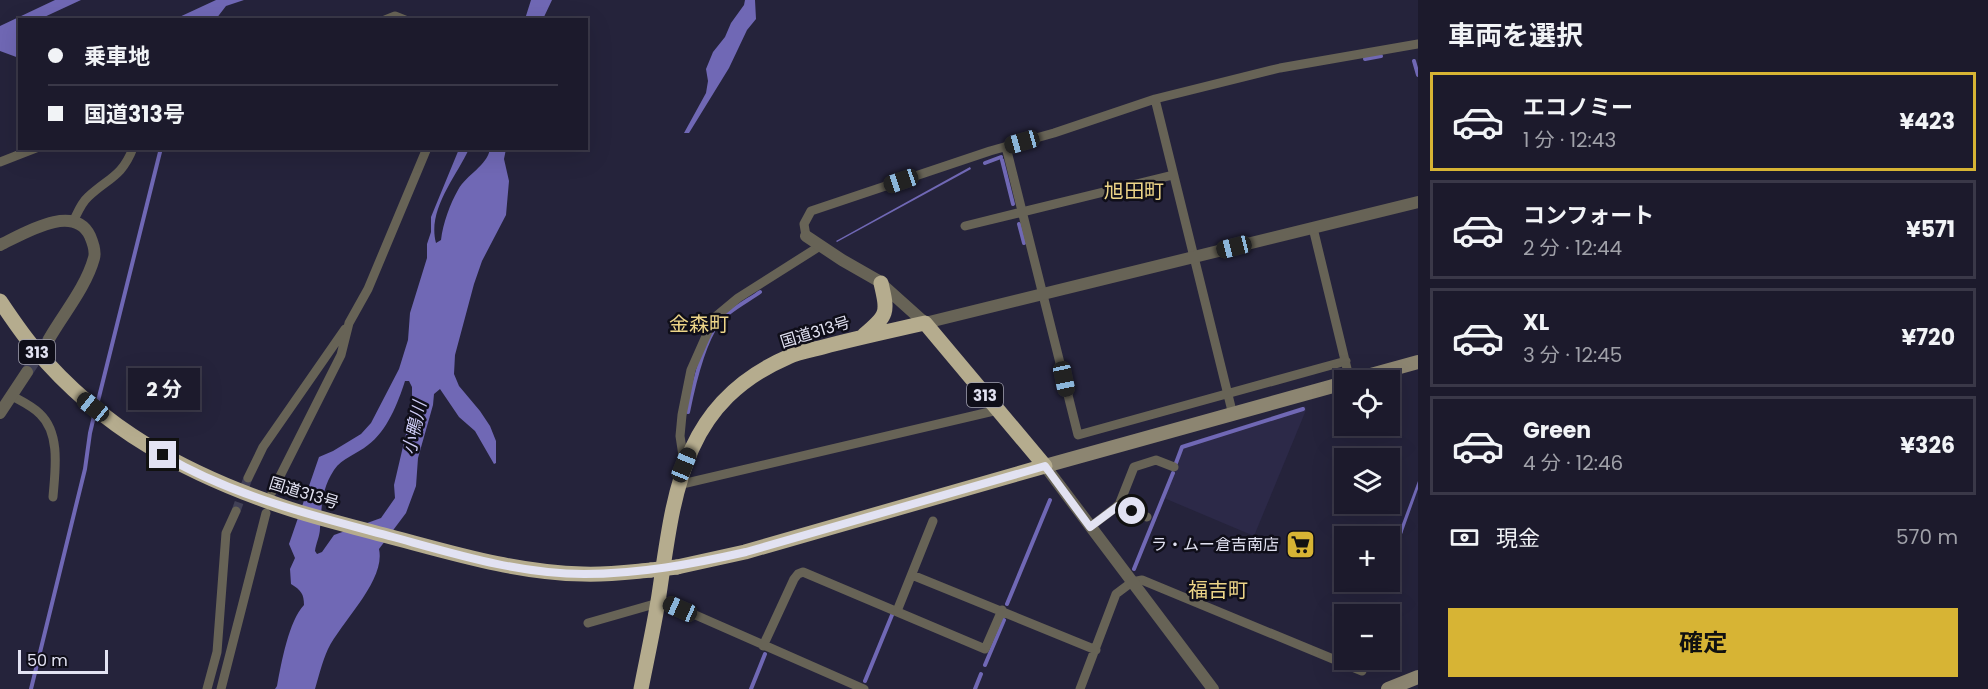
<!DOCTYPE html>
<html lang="ja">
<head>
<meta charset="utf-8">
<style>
  body { margin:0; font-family:Poppins,"Noto Sans JP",sans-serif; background:#252334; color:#f1f3f6; height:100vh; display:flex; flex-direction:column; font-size:22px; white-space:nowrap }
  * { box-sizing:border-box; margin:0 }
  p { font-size:20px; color:#a0a1a9 }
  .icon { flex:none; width:33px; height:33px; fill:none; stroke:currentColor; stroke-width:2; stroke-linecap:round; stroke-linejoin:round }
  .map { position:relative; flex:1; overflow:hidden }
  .drawer { display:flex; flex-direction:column; background:#1c1a2c; width:570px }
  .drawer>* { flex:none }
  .top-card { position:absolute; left:18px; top:18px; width:570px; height:132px; border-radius:0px; box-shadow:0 6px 24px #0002,0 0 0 2px #3a3848; display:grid; align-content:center; height:132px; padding:0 30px; background:#1c1a2c }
  .tools { position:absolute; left:1334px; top:370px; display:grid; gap:12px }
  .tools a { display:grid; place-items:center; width:66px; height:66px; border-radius:0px; background:#1c1a2c; box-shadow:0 6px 24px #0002,0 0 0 2px #3a3848; font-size:30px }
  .scale { position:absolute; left:18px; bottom:15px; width:90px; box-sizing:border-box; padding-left:6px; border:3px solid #e2e2f2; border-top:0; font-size:16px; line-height:21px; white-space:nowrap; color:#e2e2f2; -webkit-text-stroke:4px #0f0e19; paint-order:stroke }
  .end { position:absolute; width:27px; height:27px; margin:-14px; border:8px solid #e2e2f2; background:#111; box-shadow:0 0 0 3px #111 }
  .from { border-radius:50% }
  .bubble { position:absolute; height:42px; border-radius:0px; background:#1c1a2c; box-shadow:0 6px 24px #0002,0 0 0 2px #3a3848; font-size:20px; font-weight:700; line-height:42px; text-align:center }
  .car { position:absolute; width:18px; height:36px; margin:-18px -9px; border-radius:8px; box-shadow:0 0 4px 2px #0007; background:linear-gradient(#222 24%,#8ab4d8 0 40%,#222 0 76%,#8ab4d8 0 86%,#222 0) }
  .top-card b { display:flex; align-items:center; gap:21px; height:57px; font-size:22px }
  .top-card b+b { border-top:2px solid #3a3848 }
  .top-card i { width:15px; height:15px; background:#f1f3f6 }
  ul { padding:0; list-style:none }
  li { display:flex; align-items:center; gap:18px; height:99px; margin:0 12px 9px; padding:0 18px; border:3px solid #3a3848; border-radius:0px }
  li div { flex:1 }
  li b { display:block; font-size:22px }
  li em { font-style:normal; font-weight:700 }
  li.active { border-color:#d7b434 }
  li>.icon { width:54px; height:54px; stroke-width:1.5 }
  h2 { padding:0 30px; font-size:27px; line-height:72px }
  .pay { display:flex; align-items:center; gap:15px; height:66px; padding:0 30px; font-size:22px }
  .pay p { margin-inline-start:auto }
  .button { display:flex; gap:12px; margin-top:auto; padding:12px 30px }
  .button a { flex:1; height:69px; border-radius:0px; background:#d7b434; color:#111; font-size:24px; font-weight:700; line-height:69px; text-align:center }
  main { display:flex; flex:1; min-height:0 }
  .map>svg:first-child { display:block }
</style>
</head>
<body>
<main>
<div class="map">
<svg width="1418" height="689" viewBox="0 0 1418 689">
  <rect width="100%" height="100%" fill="#25233b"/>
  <path fill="#2c2948" d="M1305,406L1306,410L1254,536L1164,498L1184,444Z"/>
  <path fill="#7068b5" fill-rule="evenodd" d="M55,0H81L40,19L20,20L19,58L0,51V26Z
    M216,0H244L226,6L216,19H175Z
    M531,0H552L543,19H525Z
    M745,0H755L756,19L747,30L729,68L689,133H684L706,93L708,81L706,69L713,52L725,37L731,23L744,5Z
    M459,149H469C456,177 427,210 436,243L441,240C443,223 450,204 458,190C467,174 487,166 490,149H506L504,159L509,181L506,215L482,261L474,284L455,355L454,374L459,386L480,411L490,426L496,441V463L494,464L475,431L459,417L440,389L434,394L433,405L418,458L416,486L406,513L379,549C386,580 342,621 328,649C322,662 319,676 315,689H275L277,686C281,664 289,620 304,605C304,594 301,590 291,584L290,569L295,558L289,544L319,457L333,451L361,434L371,423L399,369L408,340L410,313L427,258V244L431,232V217ZM405,381H409L412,387V408L394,485L395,498L381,518L334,535L322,552L317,554L315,551C316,543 320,536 320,528C322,506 321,490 334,470C342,458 357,454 368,445C387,431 398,403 405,381Z
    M970,167L971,169L837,242L836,241Z
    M1418,481V489L1402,534L1399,532Z"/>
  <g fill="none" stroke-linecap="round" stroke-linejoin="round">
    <path stroke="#7068b5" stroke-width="4" d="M1365,59L1381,56
      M1414,61L1418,75
      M1002,160L1013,204
      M985,163L1001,157
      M1019,224L1024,243
      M97,405L161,148
      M688,412C693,387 703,344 718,323C726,312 749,300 760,292
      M1176,463L1182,447L1303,409
      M1134,569L1173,473
      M1389,576L1401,530
      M1007,604L1050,500
      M985,665L1004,620
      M1355,668L1358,660
      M865,681L892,615
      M31,689L85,469L90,433L95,412
      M751,689L765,654
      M975,689L981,674"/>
    <path stroke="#414056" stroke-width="9" stroke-dasharray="9 4.5" stroke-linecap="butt" d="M236,511L248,478"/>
    <path stroke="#414056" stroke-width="12" stroke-dasharray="12 6" stroke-linecap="butt" d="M27,372L49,339"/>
    <path stroke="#676356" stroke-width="9" d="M385,20L395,16L405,20
      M1155,99L1233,415
      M1006,147L1078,435L1346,361
      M0,162L36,148
      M73,222C77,214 81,203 88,197C108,178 122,177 133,148
      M965,226L1173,175
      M1313,228L1350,381
      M806,236L804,224L811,211L990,151L1054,133L1155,99L1280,68L1418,44
      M12,396C21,401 32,406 40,414C61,434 55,471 53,497
      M684,462L680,436L682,415L691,370L714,318L738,298L820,246
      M248,478L263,447L345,329
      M678,485L998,410
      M272,492L341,355L349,323L368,289L427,148
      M1117,506L1147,517
      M1090,527L1119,505L1134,467L1156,460L1174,467
      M912,575L1096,650
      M659,599L864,689
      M897,611L933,521
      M588,623L658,603
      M763,646L794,579L798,574L803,572L985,649L1002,610
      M207,689L217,652L226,533L236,511
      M221,689L266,513
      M1080,689L1116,594L1132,582L1142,580L1362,671"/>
    <path stroke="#676356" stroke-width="12" d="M806,236L842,260L877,280L925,323L1418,202
      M0,245C23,234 74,202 90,236C93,243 96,251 94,258C86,287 64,313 49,339
      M0,413L27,372
      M1045,466L1213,689"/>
    <path stroke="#8c8571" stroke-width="14" d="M1349,381L1418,362
      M1045,466L1344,383
      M1388,689L1418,677"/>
    <path stroke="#b5ac8e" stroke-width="15" d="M0,301C11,317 22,334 35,349C102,429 186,474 284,507C316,518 351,526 384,535C449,552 516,573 583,574C606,575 629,572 651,570
      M864,335C888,315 888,313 881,283
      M641,689C647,658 654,627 659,595C674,494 681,403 788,357C798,352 811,350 823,347C857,338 890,331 925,323L1045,466L745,552L677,567"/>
    <path stroke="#b5ac8e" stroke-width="15" d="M651,570L677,567"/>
  </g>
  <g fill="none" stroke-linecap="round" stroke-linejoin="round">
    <path stroke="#e2e2f2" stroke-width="8" d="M163,455C234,497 315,516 393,537C455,554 519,574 584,574C639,574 693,564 746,552L1045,466L1090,527L1118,506L1132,511"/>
  </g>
  <defs>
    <symbol id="supermarket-square" viewBox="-11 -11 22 22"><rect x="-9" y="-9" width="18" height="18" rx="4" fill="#d7b434" stroke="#0f0e19"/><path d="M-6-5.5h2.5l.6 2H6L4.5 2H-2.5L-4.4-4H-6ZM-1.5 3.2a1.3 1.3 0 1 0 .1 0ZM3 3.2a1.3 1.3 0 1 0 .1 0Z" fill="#111"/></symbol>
  </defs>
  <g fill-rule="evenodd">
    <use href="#supermarket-square" x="1284" y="528" width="33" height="33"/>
  </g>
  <g text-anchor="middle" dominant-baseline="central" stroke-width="5" stroke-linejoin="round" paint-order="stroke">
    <g fill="#0f0e19" stroke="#a3a2b1" stroke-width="1.5">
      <rect x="19" y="340" width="36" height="24" rx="4.5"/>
      <rect x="967" y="383" width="36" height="24" rx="4.5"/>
    </g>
    <g font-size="15" font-weight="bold" fill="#e2e2f2">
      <text x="37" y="352">313</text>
      <text x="985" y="395">313</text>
    </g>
    <g font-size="16" fill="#e2e2f2" stroke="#0f0e19">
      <text transform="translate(815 332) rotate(-17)">国道313号</text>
      <text transform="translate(304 493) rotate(17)">国道313号</text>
    </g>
    <g font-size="16" fill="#e2e2f2" stroke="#0f0e19" text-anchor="end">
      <text x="1279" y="544">ラ・ムー倉吉南店</text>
    </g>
    <g font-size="18" font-style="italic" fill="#cdcbf5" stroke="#0f0e19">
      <text transform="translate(414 428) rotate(-78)">小鴨川</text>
    </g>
    <g font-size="20" fill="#edd588" stroke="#0f0e19">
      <text x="1134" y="191">旭田町</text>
      <text x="699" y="324">金森町</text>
      <text x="1218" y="590">福吉町</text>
    </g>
  </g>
</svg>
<div class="tools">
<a><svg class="icon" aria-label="locate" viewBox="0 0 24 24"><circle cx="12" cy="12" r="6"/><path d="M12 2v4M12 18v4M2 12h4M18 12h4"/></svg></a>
<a><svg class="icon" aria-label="layers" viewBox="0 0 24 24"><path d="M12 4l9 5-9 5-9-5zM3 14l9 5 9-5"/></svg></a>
<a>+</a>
<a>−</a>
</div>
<div class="scale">50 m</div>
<i class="end from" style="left:1132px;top:511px"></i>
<i class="end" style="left:163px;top:455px"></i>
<div class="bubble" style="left:128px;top:368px;width:72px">2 分</div>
<i class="car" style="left:1022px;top:142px;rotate:254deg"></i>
<i class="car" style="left:901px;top:181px;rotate:251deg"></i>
<i class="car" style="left:1234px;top:247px;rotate:256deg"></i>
<i class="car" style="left:1064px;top:379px;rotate:168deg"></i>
<i class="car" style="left:93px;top:407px;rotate:309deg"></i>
<i class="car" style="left:684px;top:465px;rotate:22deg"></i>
<i class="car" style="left:680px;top:609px;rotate:294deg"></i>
<div class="top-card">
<b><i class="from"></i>乗車地</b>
<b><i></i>国道313号</b>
</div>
</div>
<section class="drawer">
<h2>車両を選択</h2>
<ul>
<li class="active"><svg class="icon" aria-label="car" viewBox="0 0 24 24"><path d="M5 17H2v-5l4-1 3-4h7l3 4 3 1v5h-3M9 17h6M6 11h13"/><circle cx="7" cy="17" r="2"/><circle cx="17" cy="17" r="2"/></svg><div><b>エコノミー</b><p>1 分 · 12:43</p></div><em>¥423</em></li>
<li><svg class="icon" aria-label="car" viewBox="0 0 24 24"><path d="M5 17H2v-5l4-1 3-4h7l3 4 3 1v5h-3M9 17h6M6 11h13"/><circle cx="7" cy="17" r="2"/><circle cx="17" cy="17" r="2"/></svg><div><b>コンフォート</b><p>2 分 · 12:44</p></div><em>¥571</em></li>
<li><svg class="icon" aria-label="car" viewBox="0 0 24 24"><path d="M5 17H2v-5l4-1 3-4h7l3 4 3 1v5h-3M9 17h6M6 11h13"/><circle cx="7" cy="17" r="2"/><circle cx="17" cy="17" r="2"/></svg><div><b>XL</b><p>3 分 · 12:45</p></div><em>¥720</em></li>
<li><svg class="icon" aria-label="car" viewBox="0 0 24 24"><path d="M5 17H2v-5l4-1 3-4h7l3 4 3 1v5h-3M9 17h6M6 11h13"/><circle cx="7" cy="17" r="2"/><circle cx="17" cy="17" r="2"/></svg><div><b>Green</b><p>4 分 · 12:46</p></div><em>¥326</em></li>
</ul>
<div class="pay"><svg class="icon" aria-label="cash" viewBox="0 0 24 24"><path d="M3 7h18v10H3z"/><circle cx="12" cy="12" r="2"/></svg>現金<p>570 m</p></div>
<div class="button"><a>確定</a></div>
</section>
</main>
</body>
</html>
